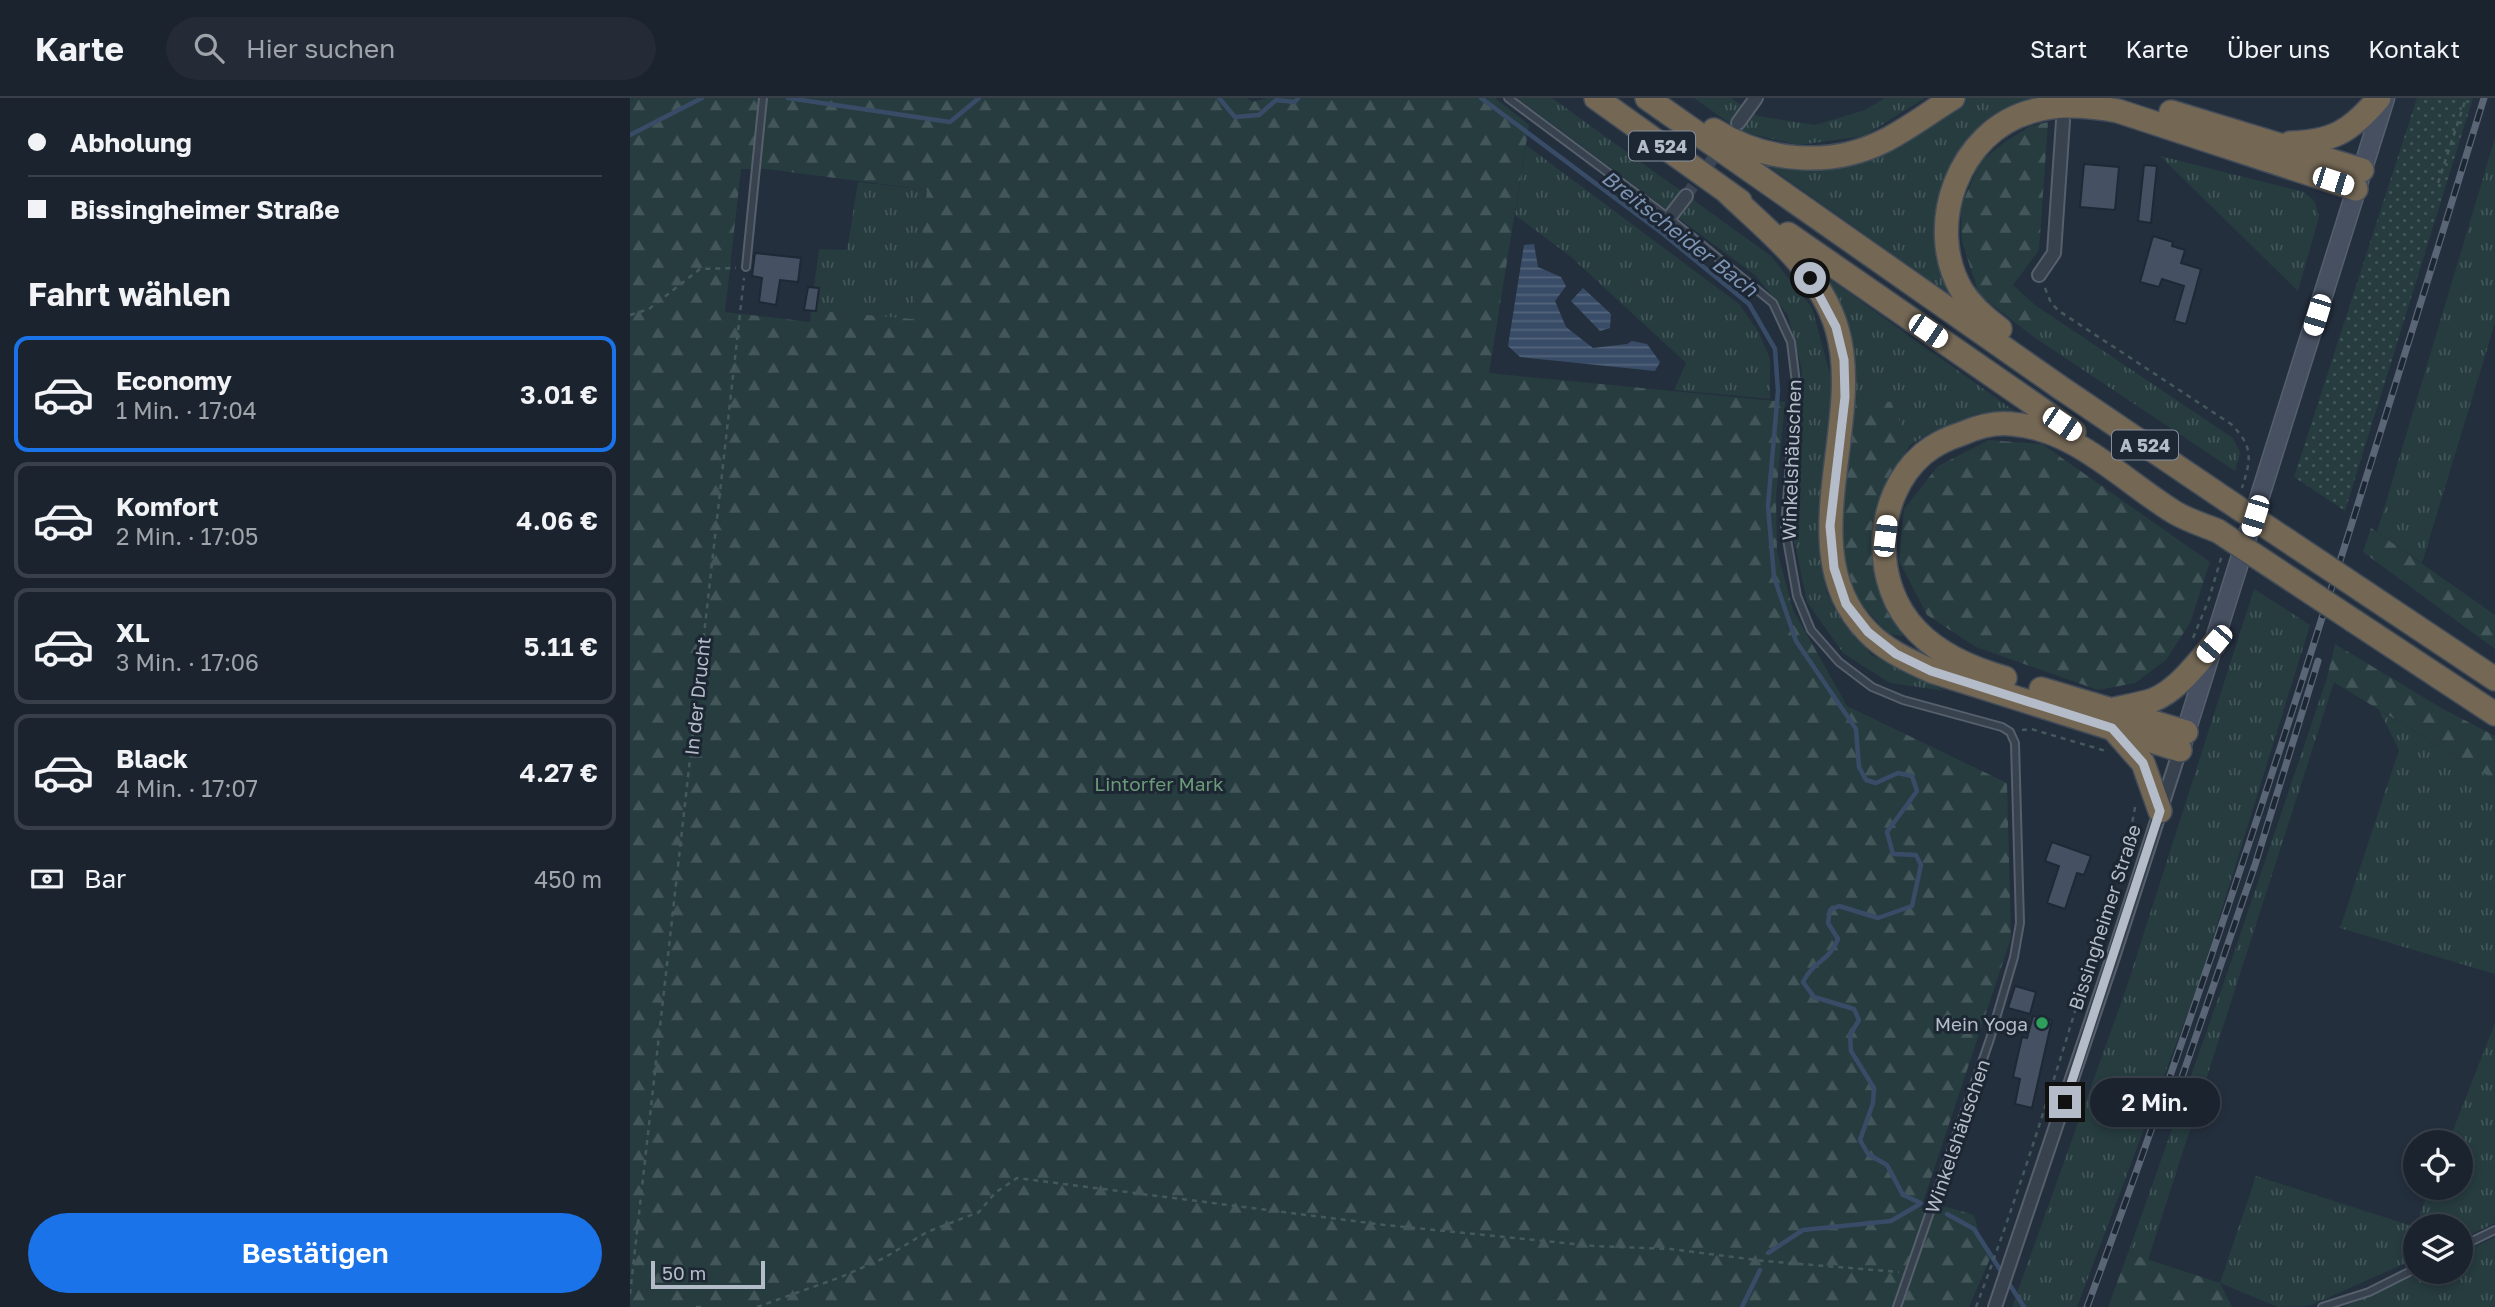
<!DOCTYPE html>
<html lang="de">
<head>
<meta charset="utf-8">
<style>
  body { margin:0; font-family:"Golos Text",sans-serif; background:#242b36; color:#f1f3f6; height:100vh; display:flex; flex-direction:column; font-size:26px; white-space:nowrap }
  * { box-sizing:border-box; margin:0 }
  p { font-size:23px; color:#a0a4aa }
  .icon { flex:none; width:38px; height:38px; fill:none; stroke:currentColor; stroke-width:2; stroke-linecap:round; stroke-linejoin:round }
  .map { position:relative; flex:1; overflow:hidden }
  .details { display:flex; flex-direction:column; background:#1b232e; width:630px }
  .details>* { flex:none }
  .hud { display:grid; align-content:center; height:154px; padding:0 28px; background:#1b232e }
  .buttons { position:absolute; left:1773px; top:1032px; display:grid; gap:14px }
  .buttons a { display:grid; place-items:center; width:70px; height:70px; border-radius:50%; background:#1b232e; box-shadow:0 4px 10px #0003,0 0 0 2px #39404a; font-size:35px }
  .scale { position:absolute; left:21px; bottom:18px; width:114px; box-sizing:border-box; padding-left:7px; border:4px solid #b4bcc9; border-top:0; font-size:19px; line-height:24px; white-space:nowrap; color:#b4bcc9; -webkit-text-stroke:5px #1d2633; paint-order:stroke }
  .end { position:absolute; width:32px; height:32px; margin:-16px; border:9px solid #b4bcc9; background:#111; box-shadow:0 0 0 4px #111 }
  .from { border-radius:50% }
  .bubble { position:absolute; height:49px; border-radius:24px; background:#1b232e; box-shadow:0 4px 10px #0003,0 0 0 2px #39404a; font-size:23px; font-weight:600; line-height:49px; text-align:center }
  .car { position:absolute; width:21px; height:42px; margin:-21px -10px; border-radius:9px; box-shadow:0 0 5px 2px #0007; background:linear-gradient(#fff 24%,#345 0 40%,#fff 0 76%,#345 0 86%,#fff 0) }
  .hud b { display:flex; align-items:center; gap:24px; height:66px; font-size:26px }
  .hud b+b { border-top:2px solid #39404a }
  .hud i { width:18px; height:18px; background:#f1f3f6 }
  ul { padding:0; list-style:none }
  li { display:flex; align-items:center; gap:21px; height:116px; margin:0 14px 10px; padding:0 14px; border:4px solid #39404a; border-radius:14px }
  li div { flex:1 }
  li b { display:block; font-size:26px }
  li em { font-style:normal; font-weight:600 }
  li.current { border-color:#1a73e8 }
  li>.icon { width:63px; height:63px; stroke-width:1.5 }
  h2 { padding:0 28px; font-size:32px; line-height:84px }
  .pay { display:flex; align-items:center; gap:18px; height:77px; padding:0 28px; font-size:26px }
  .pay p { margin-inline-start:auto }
  .button { display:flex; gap:14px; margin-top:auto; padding:14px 28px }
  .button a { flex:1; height:80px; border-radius:42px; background:#1a73e8; color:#fff; font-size:28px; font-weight:600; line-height:80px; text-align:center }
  header { display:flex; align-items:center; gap:42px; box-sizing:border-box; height:98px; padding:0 35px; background:#1b232e; border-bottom:2px solid #39404a }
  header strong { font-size:33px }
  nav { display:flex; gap:38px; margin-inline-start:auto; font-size:24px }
  .search { width:490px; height:63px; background:#242b36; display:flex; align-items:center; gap:18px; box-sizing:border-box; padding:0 24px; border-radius:38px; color:#a0a4aa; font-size:26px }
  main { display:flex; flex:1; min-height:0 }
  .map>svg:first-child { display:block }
</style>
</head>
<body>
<header>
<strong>Karte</strong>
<div class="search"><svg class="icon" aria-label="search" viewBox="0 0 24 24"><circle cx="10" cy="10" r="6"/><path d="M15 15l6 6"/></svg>Hier suchen</div>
<nav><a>Start</a><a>Karte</a><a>Über uns</a><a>Kontakt</a></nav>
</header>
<main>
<section class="details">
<div class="hud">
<b><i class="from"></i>Abholung</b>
<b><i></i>Bissingheimer Straße</b>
</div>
<h2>Fahrt wählen</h2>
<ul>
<li class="current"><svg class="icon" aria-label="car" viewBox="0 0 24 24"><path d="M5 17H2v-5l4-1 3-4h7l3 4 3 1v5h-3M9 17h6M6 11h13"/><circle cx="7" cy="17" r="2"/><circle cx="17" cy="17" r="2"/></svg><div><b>Economy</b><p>1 Min. · 17:04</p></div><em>3.01 €</em></li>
<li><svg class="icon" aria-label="car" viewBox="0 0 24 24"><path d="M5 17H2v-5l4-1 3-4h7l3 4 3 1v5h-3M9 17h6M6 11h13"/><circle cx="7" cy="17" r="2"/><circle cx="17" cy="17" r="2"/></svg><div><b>Komfort</b><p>2 Min. · 17:05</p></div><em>4.06 €</em></li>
<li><svg class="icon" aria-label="car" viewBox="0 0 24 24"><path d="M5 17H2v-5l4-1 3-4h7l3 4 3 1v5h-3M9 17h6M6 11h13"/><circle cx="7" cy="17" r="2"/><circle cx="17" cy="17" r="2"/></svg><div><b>XL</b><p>3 Min. · 17:06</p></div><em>5.11 €</em></li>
<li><svg class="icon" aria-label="car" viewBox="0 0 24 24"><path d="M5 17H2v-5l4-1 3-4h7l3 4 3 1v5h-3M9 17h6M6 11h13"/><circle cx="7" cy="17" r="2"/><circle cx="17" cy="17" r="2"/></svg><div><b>Black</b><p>4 Min. · 17:07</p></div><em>4.27 €</em></li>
</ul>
<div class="pay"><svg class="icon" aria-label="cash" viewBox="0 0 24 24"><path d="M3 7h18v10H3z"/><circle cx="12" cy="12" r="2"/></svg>Bar<p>450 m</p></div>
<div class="button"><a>Bestätigen</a></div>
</section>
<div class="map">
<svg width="1865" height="1209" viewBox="0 0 1865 1209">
  <defs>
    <pattern id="grass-tufts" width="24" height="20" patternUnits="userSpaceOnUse" patternTransform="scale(1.75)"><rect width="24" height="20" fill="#263c3f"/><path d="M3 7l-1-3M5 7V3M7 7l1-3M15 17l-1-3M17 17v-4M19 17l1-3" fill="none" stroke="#435659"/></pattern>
    <pattern id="forest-firs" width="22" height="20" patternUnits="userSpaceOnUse" patternTransform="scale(1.75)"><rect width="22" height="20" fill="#263c3f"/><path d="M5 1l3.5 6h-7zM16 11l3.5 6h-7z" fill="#435659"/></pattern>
    <pattern id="park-dots" width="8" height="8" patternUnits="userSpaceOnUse" patternTransform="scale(1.75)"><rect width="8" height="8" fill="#263c3f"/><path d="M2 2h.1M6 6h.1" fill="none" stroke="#435659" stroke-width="1.8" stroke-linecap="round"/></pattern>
    <pattern id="water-rules" width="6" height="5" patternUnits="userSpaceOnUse" patternTransform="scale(1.75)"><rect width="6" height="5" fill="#394c67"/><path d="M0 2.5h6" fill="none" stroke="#53647b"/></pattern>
  </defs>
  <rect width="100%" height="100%" fill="#242f3e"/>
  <path fill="url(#grass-tufts)" d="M887,0H922L1141,158L1182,210L1202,283L1189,434L1197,496L1241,557L1315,593L1260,585L1213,555L1177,504L1162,432L1172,272L1158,217L1125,177Z
    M1064,0H1101L1128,18L1185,27L1235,12L1255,0H1295L1234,38L1169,47L1112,34Z
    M1335,0H1424L1326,61L1315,81L1308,113L1325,200L1134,65L1289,30Z
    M1865,40V225L1792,465L1747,434Z
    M896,47L1109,206L1128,233L1140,261V301L1044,292L1056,265L940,158L885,117Z
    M1530,58L1674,94L1685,104L1689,119L1668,193Z
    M228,84L297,92L284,222L181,212L189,151L217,152Z
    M1187,172L1390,317L1350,315L1303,333L1280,347L1261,304L1223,298Z
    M1405,207L1603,340L1610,354L1605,373L1401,237Z
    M1624,491L1680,527L1569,885L1447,1209H1382L1496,891Z
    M1697,580L1704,584L1518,1162L1498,1155L1592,890Z
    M1749,612L1865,682V876L1710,830L1769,652Z
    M1865,925V1125L1831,1141L1830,1129H1785L1800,1090H1830V1045H1818Z
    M1626,1078L1785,1129V1161L1679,1208L1648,1209L1590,1185Z
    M1865,1139V1209H1713L1792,1174H1830L1831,1156Z"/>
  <path fill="url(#forest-firs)" fill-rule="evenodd" d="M0,0H617L622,4L637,0H865L899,27L859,275L1155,304L1146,398L1147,453L1163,512L1217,608L1377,685L1381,840L1291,1110L1317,1109L1344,1117L1351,1143L1361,1158L1339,1209H0ZM111,71H137L297,92L283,221L181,212L180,224L95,214Z
    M1418,24L1409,152L1383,187L1405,207L1401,237L1349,196L1332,144L1331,109L1350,64L1376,43L1401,28Z
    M1223,298L1261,304L1280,347L1251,394L1242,445L1248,492L1273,538L1259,536L1227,502L1212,465L1210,420Z
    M1359,342L1412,346L1580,464L1560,525L1536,562L1505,585L1468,592L1346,549L1297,517L1269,463L1274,411L1308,368Z
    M1741,430L1865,517V551L1733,454Z
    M1705,546L1813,611L1865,638V682L1697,580Z
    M1498,1155L1590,1185L1602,1209H1478Z"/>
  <path fill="url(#park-dots)" d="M1787,0H1843L1715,413L1664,379Z"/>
  <path fill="url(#water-rules)" d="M904,146L908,169L931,179L936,188L925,203L936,229L963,250L997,246L1002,243L1017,246L1030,264L1025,273L890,259L878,248L894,147Z
    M953,190L981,216L980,230L970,233L941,203Z"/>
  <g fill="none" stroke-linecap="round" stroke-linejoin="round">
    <path stroke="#394c67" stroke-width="4.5" d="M158,0L320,24L349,0
      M589,0L605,19L629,17L646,2L665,4L668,0
      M851,0L1032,135L1119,206L1145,251L1148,293L1138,408L1144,479L1166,543L1226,631L1229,669L1236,682L1246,685L1268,675L1282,678L1287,693L1257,734L1263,756L1286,757L1291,767L1282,808L1248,820L1209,808L1200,812L1198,825L1208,841C1199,864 1184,862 1173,884L1184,899L1224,911L1229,922L1220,937L1221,953L1244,990L1243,1005L1230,1042L1238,1056L1257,1067L1273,1097L1291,1105
      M0,37L72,0
      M1317,1116L1344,1131L1394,1209
      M1138,1155L1173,1132L1261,1123L1290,1106
      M1112,1209L1130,1172"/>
  </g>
  <path fill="#455162" stroke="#1f2835" stroke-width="2" d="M1454,66L1489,69L1485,112L1450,109Z
    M1514,67L1527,68L1521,125L1508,123Z
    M1523,138L1543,144L1542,148L1555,152L1551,165L1571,171L1556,226L1544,223L1554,188L1532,181L1529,189L1510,184Z
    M125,155L171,160L168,184L150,182L146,207L129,204L132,180L122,178Z
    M178,189L189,190L186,213L174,212Z
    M1422,744L1461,758L1454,777L1447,775L1435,811L1417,805L1429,768L1415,763Z
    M1385,888L1406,894L1400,916L1378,910Z
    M1403,918L1422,922L1402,1010L1385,1006L1390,981L1383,979L1392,939L1397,940Z"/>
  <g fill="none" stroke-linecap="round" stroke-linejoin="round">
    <path stroke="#3a4453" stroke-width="12" stroke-dasharray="12 6" stroke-linecap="butt" d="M1056,98L1092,48"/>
    <defs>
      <path id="lane" d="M878,0L1039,120L1143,205L1161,244L1166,285L1155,430L1167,498L1181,532L1209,564L1242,589L1273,602L1372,629L1380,634L1385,645L1390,825L1384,859L1360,941L1267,1209
        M116,169L133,0
        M1830,1149L1865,1132
        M1692,1209L1739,1194L1785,1171"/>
      <path id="street" d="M1108,25L1126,0
        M1039,120L1056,98
        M1409,177L1424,155L1433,23
        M1365,1209L1484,856L1550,652"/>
      <path id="secondary" d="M1552,646L1755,0"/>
      <path id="highway" d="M966,0L1110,103
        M1017,0L1431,290L1598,403
        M1541,14L1732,72
        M1084,32C1135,64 1200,70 1254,43C1278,31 1300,14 1323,0
        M1660,45C1703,44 1721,33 1749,0
        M1098,95C1140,135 1190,173 1207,231C1235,326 1159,455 1238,534C1255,552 1278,562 1301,573L1550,652
        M1158,136L1444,334
        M1370,231C1355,220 1342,209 1332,193C1294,129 1328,32 1403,13C1431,5 1460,8 1488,13L1726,91
        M1733,493L1865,581
        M1724,523L1865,616
        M1375,580C1343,571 1311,558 1287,533C1241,487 1243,399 1293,356C1304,347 1318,340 1331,336C1347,329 1365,324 1382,326C1446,331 1492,382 1544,414C1557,422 1573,427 1588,433
        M1411,591L1556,634
        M1485,611C1497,608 1511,606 1523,602C1548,592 1566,566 1584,546
        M1484,632L1513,665L1530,713"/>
    </defs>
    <use href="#lane" stroke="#565f6c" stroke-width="10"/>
    <use href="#street" stroke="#565f6c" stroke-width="16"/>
    <use href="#secondary" stroke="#565f6c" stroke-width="21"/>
    <use href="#highway" stroke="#434c59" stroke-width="26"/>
    <path stroke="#44595c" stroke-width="2.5" stroke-dasharray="5 5" stroke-linecap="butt" d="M1808,85L1836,0
      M1415,190L1421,205L1429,213L1601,326C1624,349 1621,361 1612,390
      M0,217L19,211L70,171L106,170
      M1563,540L1579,501L1592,457
      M1392,632L1401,631L1476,653
      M0,1196L114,180
      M66,1209H71
      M127,1209L211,1179L254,1160L297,1134L349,1114L365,1095L387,1080L755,1127L964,1148L1041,1151L1134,1163L1269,1174
      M1346,1209C1406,1051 1452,888 1502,726L1506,704"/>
    <use href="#lane" stroke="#38414e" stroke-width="6"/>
    <use href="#street" stroke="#38414e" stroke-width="12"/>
    <use href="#secondary" stroke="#465061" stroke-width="18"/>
    <use href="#highway" stroke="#746855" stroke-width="23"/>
    <defs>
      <path id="rail" d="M1551,982L1625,767L1688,563
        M1457,1209C1605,811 1729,405 1854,0"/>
    </defs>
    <use href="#rail" stroke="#5a6575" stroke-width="7"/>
    <use href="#rail" stroke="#1d2633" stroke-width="4.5" stroke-dasharray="13" stroke-linecap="butt"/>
    <defs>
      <path id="highway-bridge" d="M1598,403L1733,493
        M1588,433L1724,523"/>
    </defs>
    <use href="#highway-bridge" stroke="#434c59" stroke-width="26" stroke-linecap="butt"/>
    <use href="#highway-bridge" stroke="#746855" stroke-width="23"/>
  </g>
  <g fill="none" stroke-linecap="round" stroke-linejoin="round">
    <path stroke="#b4bcc9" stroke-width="9" d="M1180,180L1206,229L1214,262L1215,299L1200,428L1204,470L1216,506L1238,534L1266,556L1301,573L1482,630L1513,665L1530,713L1435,1004"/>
  </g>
  <circle fill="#2e9e5b" stroke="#1d2633" stroke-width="2.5" cx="1412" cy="925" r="7"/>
  <g text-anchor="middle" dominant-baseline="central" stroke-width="6" stroke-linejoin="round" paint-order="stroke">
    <g fill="#1d2633" stroke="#878f9c" stroke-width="2">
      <rect x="999" y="33.5" width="66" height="29" rx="5"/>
      <rect x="1482" y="332.5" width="66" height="29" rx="5"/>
    </g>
    <g font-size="18" font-weight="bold" fill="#b4bcc9">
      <text x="1032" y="48">A 524</text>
      <text x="1515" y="347">A 524</text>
    </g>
    <g font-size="19" fill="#b4bcc9" stroke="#1d2633">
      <text transform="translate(1161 362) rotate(-88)">Winkelshäuschen</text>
      <text transform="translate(67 598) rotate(-84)">In der Drucht</text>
      <text transform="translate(1474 819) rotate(-72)">Bissingheimer Straße</text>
      <text transform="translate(1327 1038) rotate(-71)">Winkelshäuschen</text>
    </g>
    <g font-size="19" fill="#6b9a76" stroke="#1d2633">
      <text x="529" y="685">Lintorfer Mark</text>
    </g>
    <g font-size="19" fill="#b4bcc9" stroke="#1d2633" text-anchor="end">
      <text x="1398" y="925">Mein Yoga</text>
    </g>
    <g font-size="21" font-style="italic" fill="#7c92b1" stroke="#1d2633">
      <text transform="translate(1050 135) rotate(38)">Breitscheider Bach</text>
    </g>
  </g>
</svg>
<div class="buttons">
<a><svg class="icon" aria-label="locate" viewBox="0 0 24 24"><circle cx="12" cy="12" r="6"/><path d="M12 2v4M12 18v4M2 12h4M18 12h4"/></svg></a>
<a><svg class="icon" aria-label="layers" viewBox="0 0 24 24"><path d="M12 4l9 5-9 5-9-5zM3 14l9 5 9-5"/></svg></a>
</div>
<div class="scale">50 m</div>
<i class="end from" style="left:1180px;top:180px"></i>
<i class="end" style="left:1435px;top:1004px"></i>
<div class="bubble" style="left:1460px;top:980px;width:130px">2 Min.</div>
<i class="car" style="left:1703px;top:83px;rotate:108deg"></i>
<i class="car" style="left:1687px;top:217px;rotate:197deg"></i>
<i class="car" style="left:1298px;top:233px;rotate:124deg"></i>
<i class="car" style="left:1432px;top:326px;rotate:124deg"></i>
<i class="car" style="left:1625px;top:418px;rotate:197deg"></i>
<i class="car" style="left:1255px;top:438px;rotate:7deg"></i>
<i class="car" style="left:1584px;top:546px;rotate:221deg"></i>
</div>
</main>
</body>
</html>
